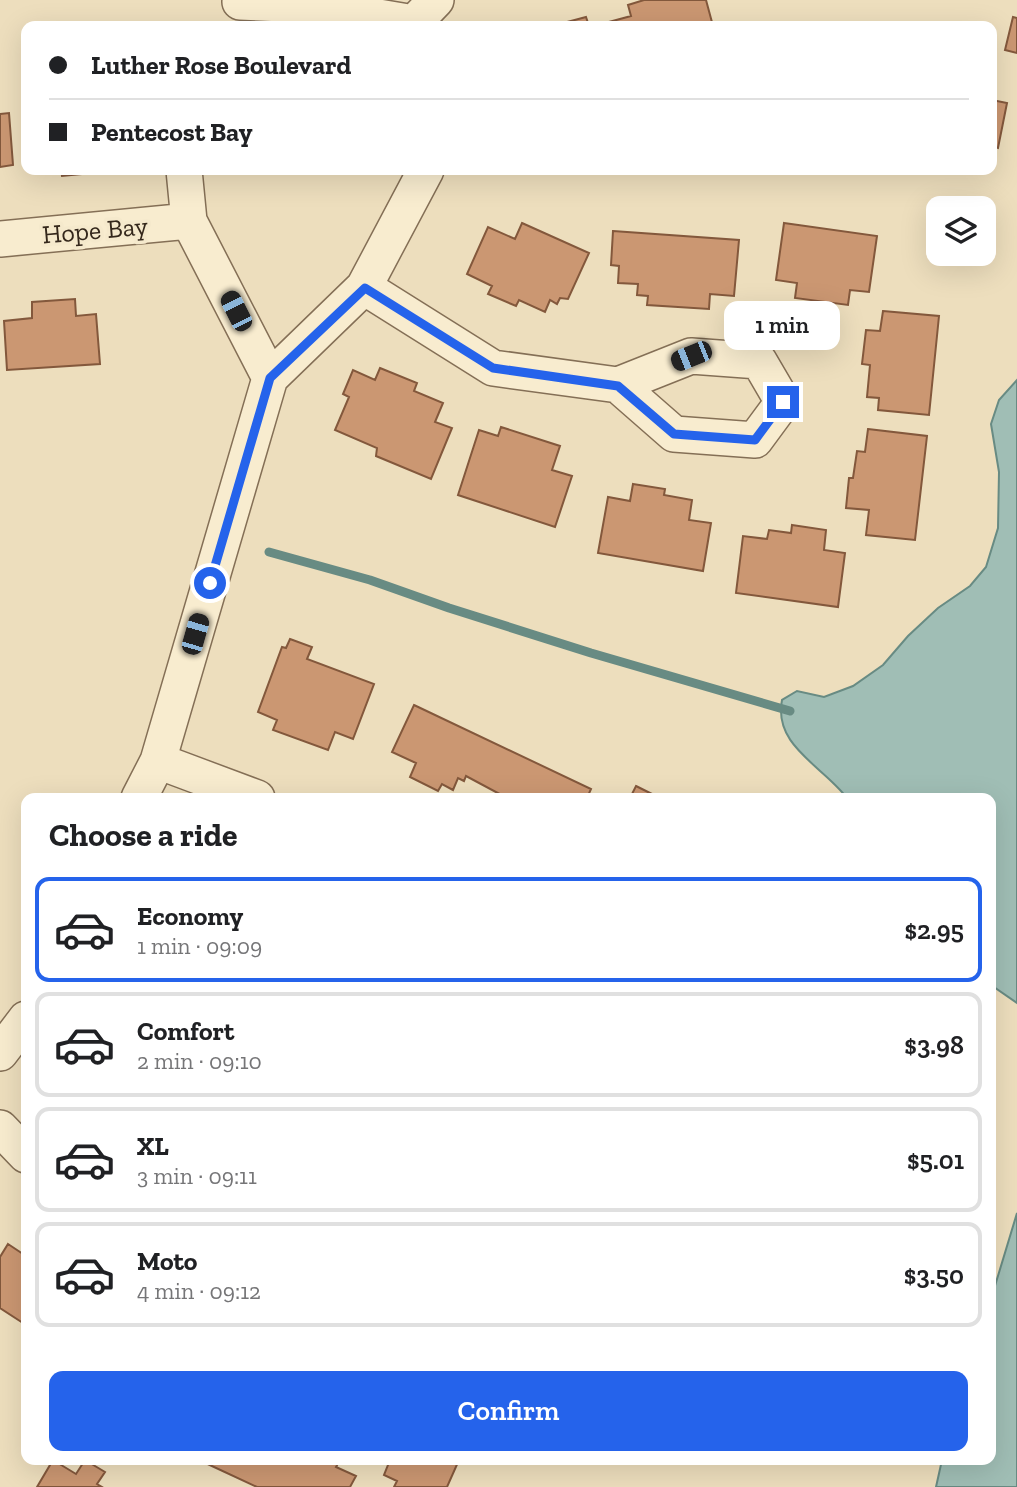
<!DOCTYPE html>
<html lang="en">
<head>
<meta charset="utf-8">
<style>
  body { margin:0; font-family:"Zilla Slab",serif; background:#f6f6f6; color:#202124; height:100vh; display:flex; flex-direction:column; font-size:26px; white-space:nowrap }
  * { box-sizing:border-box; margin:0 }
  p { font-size:23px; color:#757577 }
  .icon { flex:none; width:38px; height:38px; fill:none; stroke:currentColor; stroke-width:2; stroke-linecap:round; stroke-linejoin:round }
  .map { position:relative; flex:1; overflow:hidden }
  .panel { position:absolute; left:21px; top:793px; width:975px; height:672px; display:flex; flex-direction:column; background:#fff; border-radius:14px; box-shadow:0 7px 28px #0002 }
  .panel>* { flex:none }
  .top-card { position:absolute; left:21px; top:21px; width:976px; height:154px; border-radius:14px; box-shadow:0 7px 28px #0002; display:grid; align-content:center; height:154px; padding:0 28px; background:#fff }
  .controls { position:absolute; left:926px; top:196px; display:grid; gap:14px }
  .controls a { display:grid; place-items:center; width:70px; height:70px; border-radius:14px; background:#fff; box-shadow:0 7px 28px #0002; font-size:35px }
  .end { position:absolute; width:32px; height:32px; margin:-16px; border:9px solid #2563eb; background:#fff; box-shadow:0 0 0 4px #fff }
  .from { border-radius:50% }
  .bubble { position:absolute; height:49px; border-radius:14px; background:#fff; box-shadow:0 7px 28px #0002; font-size:23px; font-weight:600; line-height:49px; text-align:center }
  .car { position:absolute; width:21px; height:42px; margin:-21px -10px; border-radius:9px; box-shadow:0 0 5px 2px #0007; background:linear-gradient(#222 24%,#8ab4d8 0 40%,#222 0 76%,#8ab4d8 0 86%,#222 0) }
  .top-card b { display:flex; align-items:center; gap:24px; height:66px; font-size:26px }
  .top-card b+b { border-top:2px solid #e0e0e0 }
  .top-card i { width:18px; height:18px; background:#202124 }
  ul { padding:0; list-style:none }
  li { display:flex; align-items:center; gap:21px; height:105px; margin:0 14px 10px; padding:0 14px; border:4px solid #e0e0e0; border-radius:14px }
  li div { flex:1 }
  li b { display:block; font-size:26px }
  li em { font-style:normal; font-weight:600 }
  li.selected { border-color:#2563eb }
  li>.icon { width:63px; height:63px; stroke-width:1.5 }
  h2 { padding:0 28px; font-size:32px; line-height:84px }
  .button { display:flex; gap:14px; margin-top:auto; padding:14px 28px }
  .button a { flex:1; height:80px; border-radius:14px; background:#2563eb; color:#fff; font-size:28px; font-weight:600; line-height:80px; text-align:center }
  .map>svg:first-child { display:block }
</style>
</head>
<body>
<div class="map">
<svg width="1017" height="1487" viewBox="0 0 1017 1487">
  <rect width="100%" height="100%" fill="#eddebd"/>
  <path fill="#a0beb5" stroke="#688b83" stroke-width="2" d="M1017,380V1003L991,985L990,798H847C823,766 773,746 782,700L797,691L824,697L853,686L883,665L908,636L938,608L970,586L986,567L998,528L999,472L991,424L999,400Z
    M1017,1213V1487H936L942,1460H990L991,1299Z"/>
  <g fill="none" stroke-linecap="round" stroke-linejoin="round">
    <path stroke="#688b83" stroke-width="9" d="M269,552L370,580L449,608L591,653L790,711"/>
  </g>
  <path fill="#cb9772" stroke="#83583c" stroke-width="2" d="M644,0H706L713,26H594L631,16L628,5Z
    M586,17L589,26H552Z
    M1013,17L1017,18V53L1005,50Z
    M992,100L1007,103L998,148L992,146Z
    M9,113L13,165L0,167V114Z
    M61,170H103L104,172L62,176Z
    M522,223L589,253L568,299L560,298L557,304L550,300L545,312L519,300L516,306L488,294L492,286L467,274L488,227L515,239Z
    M784,223L877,236L869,292L850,290L848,305L795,298L797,283L776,280Z
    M613,231L739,240L734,296L710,294L709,309L647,305L648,296L637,295L638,284L618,283L619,266L611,265Z
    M75,299L76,316L96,314L100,364L7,370L4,321L32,318V302Z
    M883,311L939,316L929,415L878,410L879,398L867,397L870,365L862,364L866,330L880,331Z
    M380,368L417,383L414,391L443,403L435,422L452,428L431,479L376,456L377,448L335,430L349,397L343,394L353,370L375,380Z
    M501,427L560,446L552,470L572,476L555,527L458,495L479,430L498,436Z
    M868,429L927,436L915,540L866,535L869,510L846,508L849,478H853L857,451L865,452Z
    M633,484L665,489L664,495L692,500L689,520L711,523L703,571L598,553L608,497L630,501Z
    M792,525L826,530L824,550L845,553L838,607L736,593L743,536L767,539L769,530L791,533Z
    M290,639L312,647L307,659L374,684L353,739L335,732L328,750L273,730L277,720L258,712L282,647L286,648Z
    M414,705L591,789L587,798H507L466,776L464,781L458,778L453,790L442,784L438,791L410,777L416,763L392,752Z
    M636,786L660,798H630Z
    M8,1244L26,1256V1325L0,1308V1257Z
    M53,1460L76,1474L85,1460L105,1472L97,1484L102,1487H37Z
    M199,1460H340L336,1467L356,1476L350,1487H257Z
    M390,1460H459L447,1487H394L397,1481L384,1475Z"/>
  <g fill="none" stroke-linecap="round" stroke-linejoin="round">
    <defs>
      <path id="minor" d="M240,2L307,5L414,23
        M414,23L436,0
        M184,170L189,221L270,378
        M0,239L189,221
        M364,287L493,368L618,385L691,356L759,361L783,402L755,440L674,434L618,385
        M158,761L257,798
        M139,798L158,761L270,378L364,287L426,170
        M0,1053L26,1019
        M0,1128L26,1155"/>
    </defs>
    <use href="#minor" stroke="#846f56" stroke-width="38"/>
    <use href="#minor" stroke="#f8eccf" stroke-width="35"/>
  </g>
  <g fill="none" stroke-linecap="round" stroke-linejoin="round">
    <path stroke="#2563eb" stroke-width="9" d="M210,583L270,378L365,288L493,368L618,386L674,434L755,440L783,402"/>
  </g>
  <g text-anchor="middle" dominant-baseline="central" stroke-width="7" stroke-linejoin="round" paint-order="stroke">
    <g font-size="26" fill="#34271b" stroke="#f5e9cc">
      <text transform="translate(95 230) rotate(-5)">Hope Bay</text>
    </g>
  </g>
</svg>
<div class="controls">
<a><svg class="icon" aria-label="layers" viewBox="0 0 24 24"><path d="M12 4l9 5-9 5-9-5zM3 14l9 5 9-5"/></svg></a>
</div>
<i class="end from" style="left:210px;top:583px"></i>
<i class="end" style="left:783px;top:402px"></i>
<div class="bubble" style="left:724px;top:301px;width:116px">1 min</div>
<i class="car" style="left:236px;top:311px;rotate:333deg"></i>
<i class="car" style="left:691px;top:356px;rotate:248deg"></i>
<i class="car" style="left:195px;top:634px;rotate:16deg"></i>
<div class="top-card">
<b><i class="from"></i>Luther Rose Boulevard</b>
<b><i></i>Pentecost Bay</b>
</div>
<section class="panel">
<h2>Choose a ride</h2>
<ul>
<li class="selected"><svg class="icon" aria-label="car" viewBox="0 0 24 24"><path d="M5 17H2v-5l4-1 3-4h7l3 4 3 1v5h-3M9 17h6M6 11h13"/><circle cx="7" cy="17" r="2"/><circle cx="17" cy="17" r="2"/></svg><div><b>Economy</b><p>1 min · 09:09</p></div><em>$2.95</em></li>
<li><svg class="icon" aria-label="car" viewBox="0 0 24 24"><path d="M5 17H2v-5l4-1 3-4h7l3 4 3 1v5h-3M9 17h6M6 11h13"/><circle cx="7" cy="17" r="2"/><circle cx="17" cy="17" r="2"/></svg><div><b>Comfort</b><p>2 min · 09:10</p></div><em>$3.98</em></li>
<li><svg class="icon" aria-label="car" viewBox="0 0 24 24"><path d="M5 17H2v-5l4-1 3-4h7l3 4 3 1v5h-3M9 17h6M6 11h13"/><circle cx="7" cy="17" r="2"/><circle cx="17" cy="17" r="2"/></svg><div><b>XL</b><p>3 min · 09:11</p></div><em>$5.01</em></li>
<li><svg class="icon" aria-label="car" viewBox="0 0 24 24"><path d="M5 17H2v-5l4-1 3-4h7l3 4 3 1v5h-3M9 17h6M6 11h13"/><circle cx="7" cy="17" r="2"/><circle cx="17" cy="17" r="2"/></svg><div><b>Moto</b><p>4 min · 09:12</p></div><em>$3.50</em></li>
</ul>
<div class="button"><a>Confirm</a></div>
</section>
</div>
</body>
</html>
